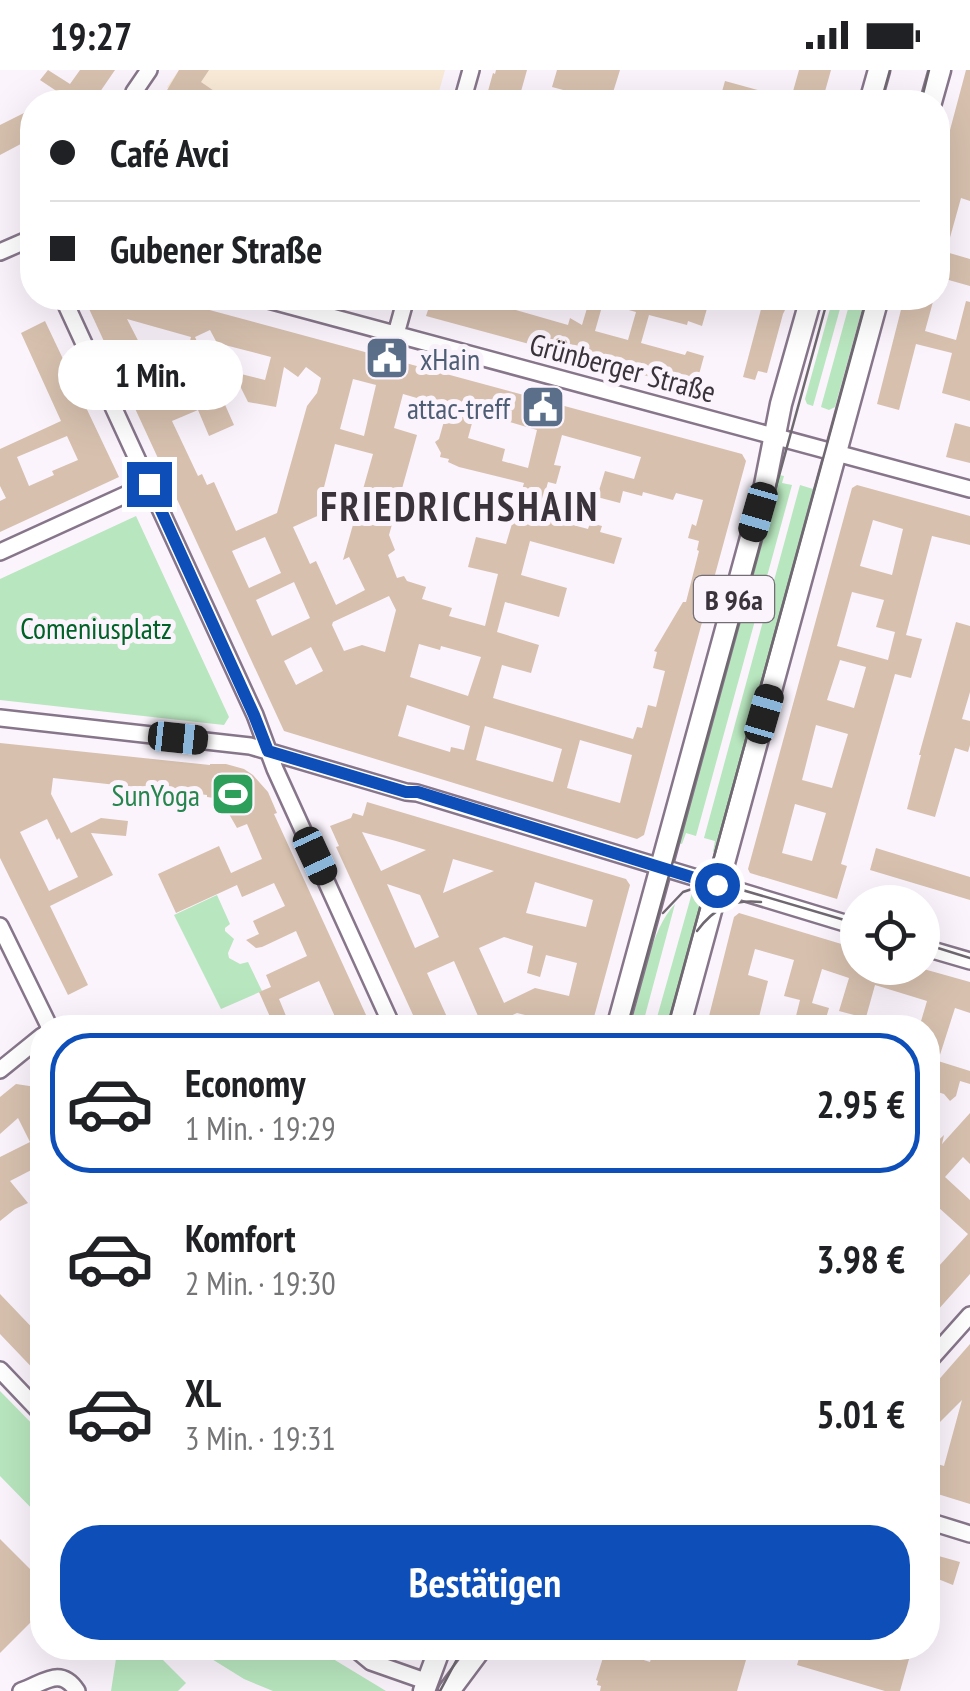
<!DOCTYPE html>
<html lang="de">
<head>
<meta charset="utf-8">
<style>
  body { margin:0; font-family:"PT Sans Narrow",sans-serif; background:#f2f2f2; color:#202124; height:100vh; display:flex; flex-direction:column; font-size:38px; white-space:nowrap }
  * { box-sizing:border-box; margin:0 }
  p { font-size:32px; color:#757577 }
  .icon { flex:none; width:55px; height:55px; fill:none; stroke:currentColor; stroke-width:2; stroke-linecap:round; stroke-linejoin:round }
  .map { position:relative; flex:1; overflow:hidden }
  .drawer { position:absolute; left:30px; top:945px; width:910px; height:645px; display:flex; flex-direction:column; background:#fff; border-radius:40px; box-shadow:0 10px 40px #0002 }
  .drawer>* { flex:none }
  .top-card { position:absolute; left:20px; top:20px; width:930px; height:220px; border-radius:40px; box-shadow:0 10px 40px #0002; display:grid; align-content:center; height:220px; padding:0 30px; background:#fff }
  .controls { position:absolute; left:840px; top:815px; display:grid; gap:20px }
  .controls a { display:grid; place-items:center; width:100px; height:100px; border-radius:50%; background:#fff; box-shadow:0 10px 40px #0002; font-size:50px }
  .end { position:absolute; width:45px; height:45px; margin:-22px; border:12px solid #0d4eb9; background:#fff; box-shadow:0 0 0 5px #fff }
  .from { border-radius:50% }
  .bubble { position:absolute; height:70px; border-radius:35px; background:#fff; box-shadow:0 10px 40px #0002; font-size:32px; font-weight:700; line-height:70px; text-align:center }
  .car { position:absolute; width:30px; height:60px; margin:-30px -15px; border-radius:12px; box-shadow:0 0 8px 2px #0007; background:linear-gradient(#222 24%,#8ab4d8 0 40%,#222 0 76%,#8ab4d8 0 86%,#222 0) }
  .top-card b { display:flex; align-items:center; gap:35px; height:95px; font-size:38px }
  .top-card b+b { border-top:2px solid #e0e0e0 }
  .top-card i { width:25px; height:25px; background:#202124 }
  ul { padding:18px 0 0; list-style:none }
  li { display:flex; align-items:center; gap:30px; height:140px; margin:0 20px 15px; padding:0 10px; border:5px solid transparent; border-radius:40px }
  li div { flex:1 }
  li b { display:block; font-size:38px }
  li em { font-style:normal; font-weight:700 }
  li.active { border-color:#0d4eb9 }
  li>.icon { width:90px; height:90px; stroke-width:1.5 }
  .cta { display:flex; gap:20px; margin-top:auto; padding:20px 30px }
  .cta a { flex:1; height:115px; border-radius:40px; background:#0d4eb9; color:#fff; font-size:40px; font-weight:700; line-height:115px; text-align:center }
  .status { display:flex; justify-content:space-between; align-items:center; height:70px; padding:0 50px; background:#fff; direction:ltr }
  .status svg { height:28px; fill:currentColor }
  .map>svg:first-child { display:block }
</style>
</head>
<body>
<div class="status"><b>19:27</b><svg viewBox="0 0 49 12"><path d="M0 12V9h3v3zM5 12V6h3v6zM10 12V3h3v9zM15 12V0h3v12zM26 1h20v11H26zM47 4h2v5h-2z"/></svg></div>
<div class="map">
<svg width="970" height="1621" viewBox="0 0 970 1621">
  <rect width="100%" height="100%" fill="#fbf4fd"/>
  <path fill="#f9ebd7" d="M179,0H445L436,32H165L161,30L169,19L167,17Z"/>
  <path fill="#b8e6be" d="M833,228H843L813,336L807,334L805,329Z
    M851,228H865L835,337L829,340L821,337Z
    M779,405L784,406L782,413L792,415L696,766L686,763L682,774L676,772L777,407Z
    M815,413L818,414L719,783L713,782L715,771L704,768L800,415L813,419Z
    M136,446L229,647L224,655L0,630V509Z
    M692,823L706,826L671,957L654,958Z
    M217,825L230,854L225,858V861L234,869L228,883L229,888L240,894L248,892L262,921L221,939L174,845Z
    M675,834L642,957H630C642,920 648,863 675,834Z
    M0,1321L42,1364V1449L0,1406Z
    M110,1578H151L186,1613L178,1621H111L116,1589Z
    M194,1578H315L386,1621H273L244,1609Z"/>
  <path fill="#d7c0ae" fill-rule="evenodd" d="M48,0L70,14L80,0H115L93,32H44L61,24L40,10Z
    M179,0H209L201,12L230,32H160Z
    M496,0H527L518,32H485L493,3L495,4Z
    M557,0H620L610,32H580L582,25L552,17Z
    M799,0H831L822,32H790Z
    M966,0H970V131L961,128L946,182L970,189V216L938,207V105Z
    M725,11L790,29V32H719Z
    M32,39V68L0,85V55Z
    M84,228H165L742,384L746,391L644,765L637,769L284,661ZM127,249L191,267L185,291L191,304L186,316L165,326L149,287L147,288ZM210,260L217,273L271,287L265,310L233,302L248,332L276,337L284,297L298,307L306,297L321,308L317,323L307,336L277,443L236,461L214,412L207,415L202,404L198,406L172,351L198,340L209,366L234,355L195,267ZM353,309L376,315L364,366L340,359ZM403,324L448,337L439,369L435,372L441,383L440,387L449,389L448,392L459,397L524,413L506,474L476,467L468,497L498,504L485,556L449,546L452,538L422,529L426,517L407,511L404,506L397,508L388,485L395,480L389,465L417,365L394,358ZM475,342L537,360L528,398L502,391L505,379L468,368ZM562,365L641,387L634,409L605,401L597,427L620,433L623,421L642,426L643,422L673,430L676,423L703,430L696,456L692,454L688,468L699,471L697,480L699,481L686,532H683L654,581L657,582L653,598L665,601L656,637L648,635L642,658L637,657L633,669L493,628L502,595L531,603L539,575L497,562L505,532L559,547L567,518L521,505L530,471L614,494L622,468L600,462L602,456L590,453L588,459L539,446L548,412L556,414L561,396L554,395ZM335,374L373,384L343,490L349,487L365,520L336,535L316,491L310,494L293,457L335,438L320,433ZM265,467L281,503L249,518L232,481ZM294,512L310,548L272,566L256,530ZM389,526L396,540L385,582L362,575L344,581L332,555L333,552ZM419,574L440,580L441,576L481,587L468,626L410,607ZM311,577L323,601L296,615L284,591ZM407,635L470,656L464,680L451,677L450,682L398,666ZM485,656L562,679L553,712L476,690ZM580,670L632,685L620,733L567,718Z
    M432,228H473L492,232L493,228H508L505,237L568,255L570,248L582,255L590,228H710L702,256L688,251L687,255L649,245L641,273L685,285L687,281L704,286L695,319L426,246ZM603,233L636,242L628,270L595,261Z
    M764,228H791L783,244L767,303L758,301L755,310L743,307Z
    M904,228H934L925,261L956,270L966,231L970,232V331L942,323L952,283L916,274L899,340L877,334Z
    M45,251L119,407L0,462V431L6,428L0,416V379L61,351L21,263ZM67,366L78,390L52,401L54,405L29,416L17,387Z
    M955,353L970,357V393L946,387Z
    M857,415L970,446V475L932,466L906,565L922,569L911,608L895,604L841,794L847,796L837,829L750,803L748,799L852,418ZM873,450L903,459L892,505L860,496ZM852,522L884,530L876,557L895,562L888,590L837,576ZM840,590L866,597L854,638L827,630ZM816,655L848,664L832,718L802,710ZM795,734L826,743L812,791L782,783Z
    M956,552L970,556V622L962,649L970,651V675L968,682L955,678L935,747L907,739L921,685H919Z
    M0,673L210,695V694H226L244,699L253,705L268,722L277,743L274,744L372,958H340L319,911L279,929L289,953L275,958L259,922L271,917L266,905L307,886L296,861L262,877L256,878L246,870L259,864L253,851L285,836L274,813L242,827L237,815L176,843L158,804L219,776L231,803L262,789L247,754L237,758L225,737L228,730L207,727V725L53,708L51,724L71,763L101,748L128,751L126,766L91,763L113,805L50,836L88,915L68,925L0,788ZM47,749L57,770L59,768L78,807L49,821L20,762Z
    M367,732L626,809L630,815L591,958H560L561,954L517,943L484,958H453L478,946L454,891L427,903L452,958H419L336,777L339,776L330,756L351,748L353,743L363,746ZM362,762L396,771L426,780L381,801ZM453,789L494,801L443,823ZM535,812L593,830L586,857L526,843ZM387,814L420,825L439,867L415,878ZM504,867L533,876L527,903L540,907L546,885L577,893L569,926L535,918L504,933L479,878Z
    M876,778L970,807V830L870,800Z
    M739,843L858,879V898H920L970,912V943L955,938L938,991L970,1001V1014L960,1011L956,1026L950,1031L944,1024L928,1019V958H919L927,931L875,915L863,958H850L854,945L839,941L849,908L822,899L812,933L829,938L823,958H793L800,930L784,926L794,890L755,879L748,905L768,911L759,947L784,954V958H706L734,847Z
    M16,1014L36,1017L42,1031V1097L41,1095L10,1111L28,1133L15,1139L0,1151V1087L30,1072L18,1048L0,1064V1027Z
    M970,1043V1094L963,1087L945,1107L970,1130V1204L928,1251V1208L968,1164L938,1137L928,1148V1080L944,1065L942,1074Z
    M0,1224L42,1268V1308L0,1264Z
    M970,1274V1434L928,1421V1391L944,1396L962,1330L928,1364V1322Z
    M0,1469L42,1511V1541L0,1583Z
    M928,1483L960,1492L953,1515L928,1505Z
    M606,1578L650,1592L654,1578H704L746,1590L737,1621H600L601,1616L597,1615L598,1611L596,1610Z
    M802,1578H870L909,1589L900,1621H885L797,1595Z"/>
  <g fill="none" stroke-linecap="round" stroke-linejoin="round">
    <defs>
      <path id="minor" d="M132,32L134,22L149,0
        M462,32L471,0
        M0,182L32,168
        M63,228L255,645L275,699L393,958
        M261,228L970,419
        M396,264L406,228
        M0,482L149,414
        M0,648L250,676L406,722L417,723L858,857
        M0,856L50,958
        M922,877L970,891
        M0,1000L42,966
        M928,1292L970,1245
        M0,1300L42,1344
        M928,1451L970,1464
        M354,1578L371,1592L428,1612
        M21,1621C43,1614 60,1595 77,1621"/>
      <path id="major" d="M870,32L879,0
        M931,32L940,0
        M617,958L764,420L781,334L811,228
        M679,958L878,228
        M424,1621L440,1578
        M449,1621L481,1578"/>
    </defs>
    <use href="#minor" stroke="#87768a" stroke-width="20"/>
    <use href="#major" stroke="#87768a" stroke-width="25"/>
    <use href="#minor" stroke="#fff" stroke-width="15"/>
    <use href="#major" stroke="#fff" stroke-width="20"/>
    <path stroke="#6f6871" stroke-width="2.5" d="M881,32L890,0
      M921,32L929,0
      M663,843L683,822L707,814L732,817L858,854
      M697,861C714,838 732,829 761,832
      M922,873L970,888
      M627,958L828,228
      M667,958L867,228
      M440,1621L463,1578"/>
  </g>
  <g fill="none" stroke-linecap="round" stroke-linejoin="round">
    <path stroke="#0d4eb9" stroke-width="12" d="M149,414L254,645L268,681L406,722H418L717,815"/>
  </g>
  <defs>
    <symbol id="civic-square" viewBox="-11 -11 22 22"><rect x="-9" y="-9" width="18" height="18" rx="4" fill="#5c6f8a" stroke="#fbf4fd"/><path d="M-.6-6.5H3V-4.5H.6V-3L4-1V1h2V6H-6V1h2V-1L-.6-3ZM-1.2 2.5V6h2.4V2.5Z" fill="#fff"/></symbol>
    <symbol id="stadium-square" viewBox="-11 -11 22 22"><rect x="-9" y="-9" width="18" height="18" rx="4" fill="#2e9e5b" stroke="#fbf4fd"/><path d="M0-5a6.5 5 0 1 0 0 10a6.5 5 0 1 0 0-10ZM-3.5-1.8h7v3.6h-7Z" fill="#fff"/></symbol>
  </defs>
  <g fill-rule="evenodd">
    <use href="#civic-square" x="362" y="263" width="50" height="50"/>
    <use href="#civic-square" x="518" y="312" width="50" height="50"/>
    <use href="#stadium-square" x="208" y="699" width="50" height="50"/>
  </g>
  <g text-anchor="middle" dominant-baseline="central" stroke-width="10" stroke-linejoin="round" paint-order="stroke">
    <rect fill="#fbf4fd" stroke="#746d76" stroke-width="2.5" x="694" y="506" width="80" height="46" rx="8"/>
    <g font-size="28" font-weight="bold" fill="#3a333c">
      <text x="734" y="529">B 96a</text>
    </g>
    <g font-size="30" fill="#4e5e75" stroke="#fbf4fd" text-anchor="start">
      <text x="420" y="288">xHain</text>
      <text x="510" y="337" text-anchor="end">attac-treff</text>
    </g>
    <g font-size="30" fill="#3a333c" stroke="#fbf4fd">
      <text transform="translate(623 297) rotate(15)">Grünberger Straße</text>
    </g>
    <g font-size="30" fill="#006227" stroke="#fbf4fd">
      <text x="96" y="557">Comeniusplatz</text>
    </g>
    <g font-size="30" fill="#27864d" stroke="#fbf4fd" text-anchor="end">
      <text x="200" y="724">SunYoga</text>
    </g>
    <g font-size="40" font-weight="bold" letter-spacing="2.5" fill="#3a333c" stroke="#fbf4fd">
      <text x="460" y="436">FRIEDRICHSHAIN</text>
    </g>
  </g>
</svg>
<div class="controls">
<a><svg class="icon" aria-label="locate" viewBox="0 0 24 24"><circle cx="12" cy="12" r="6"/><path d="M12 2v4M12 18v4M2 12h4M18 12h4"/></svg></a>
</div>
<i class="end from" style="left:717px;top:815px"></i>
<i class="end" style="left:149px;top:414px"></i>
<div class="bubble" style="left:58px;top:270px;width:185px">1 Min.</div>
<i class="car" style="left:758px;top:442px;rotate:196deg"></i>
<i class="car" style="left:764px;top:644px;rotate:16deg"></i>
<i class="car" style="left:178px;top:668px;rotate:96deg"></i>
<i class="car" style="left:315px;top:786px;rotate:155deg"></i>
<div class="top-card">
<b><i class="from"></i>Café Avci</b>
<b><i></i>Gubener Straße</b>
</div>
<section class="drawer">
<ul>
<li class="active"><svg class="icon" aria-label="car" viewBox="0 0 24 24"><path d="M5 17H2v-5l4-1 3-4h7l3 4 3 1v5h-3M9 17h6M6 11h13"/><circle cx="7" cy="17" r="2"/><circle cx="17" cy="17" r="2"/></svg><div><b>Economy</b><p>1 Min. · 19:29</p></div><em>2.95 €</em></li>
<li><svg class="icon" aria-label="car" viewBox="0 0 24 24"><path d="M5 17H2v-5l4-1 3-4h7l3 4 3 1v5h-3M9 17h6M6 11h13"/><circle cx="7" cy="17" r="2"/><circle cx="17" cy="17" r="2"/></svg><div><b>Komfort</b><p>2 Min. · 19:30</p></div><em>3.98 €</em></li>
<li><svg class="icon" aria-label="car" viewBox="0 0 24 24"><path d="M5 17H2v-5l4-1 3-4h7l3 4 3 1v5h-3M9 17h6M6 11h13"/><circle cx="7" cy="17" r="2"/><circle cx="17" cy="17" r="2"/></svg><div><b>XL</b><p>3 Min. · 19:31</p></div><em>5.01 €</em></li>
</ul>
<div class="cta"><a>Bestätigen</a></div>
</section>
</div>
</body>
</html>
